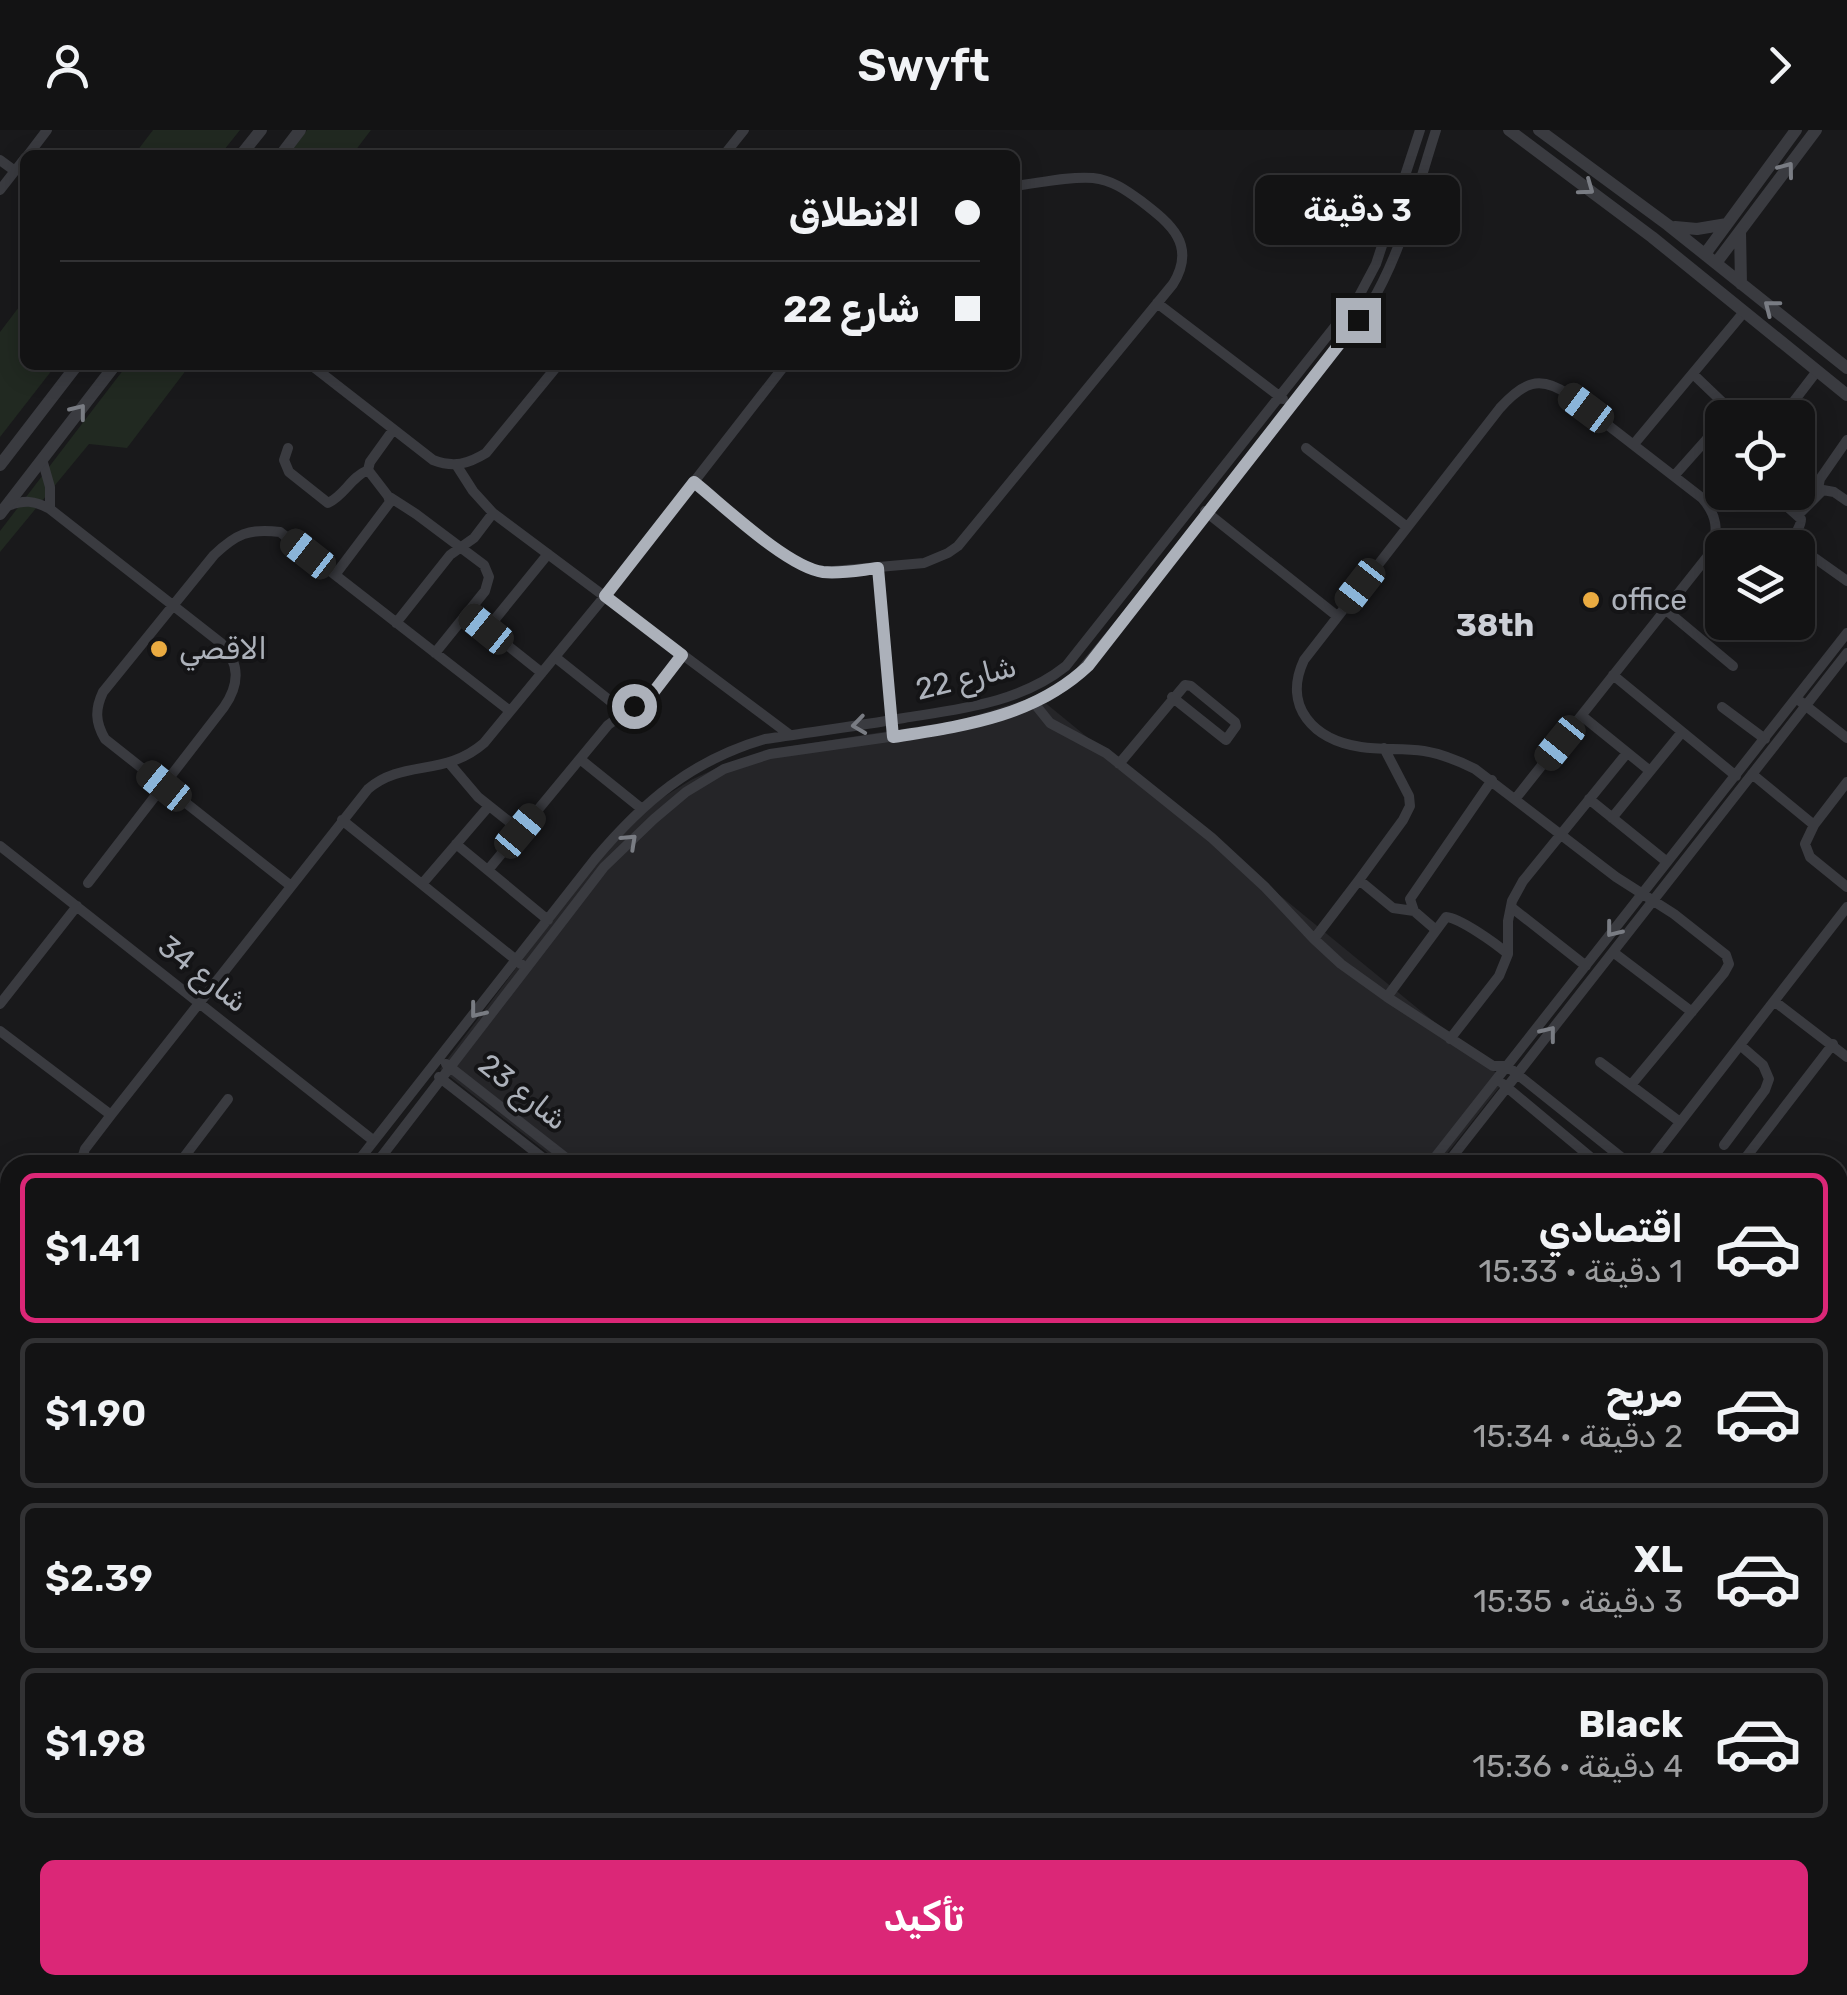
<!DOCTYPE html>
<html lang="ar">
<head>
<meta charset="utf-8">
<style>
  body { margin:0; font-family:Rubik,"Noto Naskh Arabic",sans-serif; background:#202022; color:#f1f3f6; direction:rtl; height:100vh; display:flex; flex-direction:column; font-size:38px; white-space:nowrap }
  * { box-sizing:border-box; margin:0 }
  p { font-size:32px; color:#9d9ea0 }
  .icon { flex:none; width:55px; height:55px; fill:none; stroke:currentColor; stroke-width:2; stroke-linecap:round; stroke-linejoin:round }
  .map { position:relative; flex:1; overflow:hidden; direction:ltr }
  .sheet { position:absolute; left:0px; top:1025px; width:1848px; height:840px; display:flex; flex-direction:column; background:#131314; border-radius:30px 30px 0 0; box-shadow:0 5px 25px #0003,0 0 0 2px #323234; direction:rtl }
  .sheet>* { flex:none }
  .guide { position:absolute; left:20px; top:20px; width:1000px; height:220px; border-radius:15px; box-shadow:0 5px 25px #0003,0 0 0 2px #323234; direction:rtl; display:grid; align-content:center; height:220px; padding:0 40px; background:#131314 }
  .controls { position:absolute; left:1705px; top:270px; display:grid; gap:20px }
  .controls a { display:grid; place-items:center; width:110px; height:110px; border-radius:15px; background:#131314; box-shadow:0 5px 25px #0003,0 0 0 2px #323234; font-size:50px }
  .end { position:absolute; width:45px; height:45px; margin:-22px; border:12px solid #acb1ba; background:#111; box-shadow:0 0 0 5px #111 }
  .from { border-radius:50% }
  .bubble { position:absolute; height:70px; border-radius:15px; background:#131314; box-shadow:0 5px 25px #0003,0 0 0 2px #323234; font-size:32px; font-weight:600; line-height:70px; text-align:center; direction:rtl }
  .car { position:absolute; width:30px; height:60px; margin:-30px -15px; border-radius:12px; box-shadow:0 0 8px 2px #0007; background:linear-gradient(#222 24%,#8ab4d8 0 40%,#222 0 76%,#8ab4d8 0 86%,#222 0) }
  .guide b { display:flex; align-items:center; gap:35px; height:95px; font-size:38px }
  .guide b+b { border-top:2px solid #323234 }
  .guide i { width:25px; height:25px; background:#f1f3f6 }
  ul { padding:18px 0 0; list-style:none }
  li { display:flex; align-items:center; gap:30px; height:150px; margin:0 20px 15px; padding:0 20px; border:5px solid #323234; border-radius:15px }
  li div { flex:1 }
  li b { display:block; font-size:38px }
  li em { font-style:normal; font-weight:600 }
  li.current { border-color:#db2777 }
  li>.icon { width:90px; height:90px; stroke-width:1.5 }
  .button { display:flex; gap:20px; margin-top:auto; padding:20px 40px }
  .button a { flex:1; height:115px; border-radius:15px; background:#db2777; color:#fff; font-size:40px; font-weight:600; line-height:115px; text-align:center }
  header { display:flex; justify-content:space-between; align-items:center; height:130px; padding:0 40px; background:#131314; font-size:45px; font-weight:600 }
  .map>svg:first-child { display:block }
</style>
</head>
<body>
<header><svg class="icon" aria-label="forward" viewBox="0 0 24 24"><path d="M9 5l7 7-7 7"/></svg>Swyft<svg class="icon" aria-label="person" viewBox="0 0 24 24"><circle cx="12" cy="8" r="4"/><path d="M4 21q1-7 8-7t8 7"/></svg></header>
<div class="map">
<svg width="1847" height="1865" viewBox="0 0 1847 1865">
  <rect width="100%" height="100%" fill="#19191b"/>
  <path fill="#252528" d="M1037,566L1505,950L1438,1035H563L440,939L590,740L636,690L662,668L691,650L721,636L786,617L960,590Z
    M1847,1327V1842L1833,1865H1426L1434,1855H1838V1339Z
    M0,1525L10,1533V1855H429L442,1865H0Z"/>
  <path fill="#212921" d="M153,0H240L220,25H134Z
    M307,0H371L352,25H288Z
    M25,169V235H56L0,307V202Z
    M127,235H190L127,318L89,314L0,422V401Z"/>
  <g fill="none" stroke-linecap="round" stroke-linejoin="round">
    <path stroke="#3a3b40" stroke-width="10" d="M28,25L47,0
      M724,25L744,0
      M0,30L15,41
      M0,60L25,28
      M1157,173L1283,269
      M311,235L433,330C454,338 468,334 486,323L558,235
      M1693,244L1739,288
      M1781,288L1817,241
      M1706,310L1722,323
      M1634,314L1744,182
      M288,318L284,330L289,342L328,373C344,366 351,347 368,340
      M1306,318L1407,397
      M42,329L50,357V379
      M457,336L473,361L493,383L790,605
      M1674,346L1706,310L1722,302
      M693,352C728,379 781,432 822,442L924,433L948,423L958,416L1173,154C1197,115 1171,94 1141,71C1126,60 1112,50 1093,48C1068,46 1040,53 1015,56
      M1771,362L1801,389C1801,399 1792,403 1795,414L1847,451
      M1817,363L1820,349L1847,310
      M388,366L416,384L484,435L489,447L485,461L435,523
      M7,376C24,370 34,370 50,379L221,513C240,533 240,554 224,577L88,753
      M1205,381L1337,486
      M1798,385L1823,360L1834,362L1847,371
      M878,438L892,596
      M335,445L390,372L388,366L368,340L370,332L393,300
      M1666,480L1733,536
      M467,483L542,543
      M396,493L450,425L474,408L493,383
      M487,499L548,424
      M555,527L624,582
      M1613,545L1736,646
      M1801,572L1847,608
      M1034,573L1050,593L1106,623L1212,708L1265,757L1314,809L1341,834L1387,867L1493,936H1507L1631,1035
      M1722,577L1765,609
      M1582,586L1650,641
      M580,629L642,679
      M450,634L478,667L521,701
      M1119,634L1185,555L1191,556L1235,592L1236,596L1226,610L1172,567
      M1752,644L1814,695
      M1847,652L1814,695L1805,714L1810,727L1847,757
      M1516,668L1711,422C1719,400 1717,385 1702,368L1569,265C1539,244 1523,253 1500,278L1304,530C1282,577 1314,610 1361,617C1382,620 1403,618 1424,621C1442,624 1459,631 1475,639L1616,747L1674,784L1726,825L1729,834L1724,843L1631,955
      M1589,669L1667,732
      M1612,688L1682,602
      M342,690L521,834
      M456,714L548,790
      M0,716L374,1011
      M488,740L608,595L651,564L683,525
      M1359,750L1393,778L1414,781
      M422,754L489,676
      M291,756L105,609C95,592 95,579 103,562L214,425C236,404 249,398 280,402L510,581
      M1511,777L1586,836
      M1436,800L1414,781L1410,769L1492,650
      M1314,809L1359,750L1403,690L1410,676L1409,666L1384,618
      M1613,822L1692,882
      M1387,867L1446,787C1460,788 1495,813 1508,824
      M1774,871L1847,927
      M0,874L77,776
      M0,901L111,985L85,1019L80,1035
      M1450,909L1499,846L1508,824V791L1512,771L1523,751L1627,623
      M1600,932L1680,992
      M446,934L575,1035
      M439,947L552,1035
      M1503,954L1600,1035
      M111,985L368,659C403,629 445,647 484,613L605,466L785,235
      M1724,1015L1765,960L1769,949L1763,935L1740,915
      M178,1035L228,969
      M355,1035L595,729C643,672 692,630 765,609C811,602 858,596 904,588C960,579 1020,573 1066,536L1359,166L1376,134L1420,0
      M375,1035L604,737L654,689L686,662L724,639L770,624L952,598L994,588L1049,566L1076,547L1132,479L1370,175C1402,122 1417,59 1436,0
      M1429,1035L1847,503
      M1446,1035L1847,523
      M1647,1035L1847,777
      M1740,1035L1833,914
      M0,1051L10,1059
      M1846,1136L1847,1137
      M1838,1193L1847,1201
      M1838,1221L1847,1228
      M0,1223L10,1218
      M0,1249L10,1254
      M1838,1331L1847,1319
      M0,1338L10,1347
      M0,1490L10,1477
      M645,1855L659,1865
      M815,1855L817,1865
      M1051,1855L1063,1865
      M1313,1855L1325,1865
      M579,1865L586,1855
      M597,1865L605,1855
      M679,1865L687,1855
      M913,1865L921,1855
      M968,1865L976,1855
      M1030,1865L1039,1855
      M1214,1865L1221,1855
      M1420,1865L1428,1855"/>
    <path stroke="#3a3b40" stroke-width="12" d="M1509,0L1652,107L1847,265
      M1539,0L1668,95L1847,238
      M241,25L261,0
      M281,25L300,0
      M1675,97L1697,99L1727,94
      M1740,101L1741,154
      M1705,124L1796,0
      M1716,133L1816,0
      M0,335L77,235
      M0,384L115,235
      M1838,1785L1847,1770
      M1838,1843L1847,1828
      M1785,1865L1791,1855
      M1823,1865L1830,1855"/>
    <path stroke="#484a4f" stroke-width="14" d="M0,1509L10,1516
      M0,1543L10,1550
      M405,1855L418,1865
      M453,1855L466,1865"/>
  </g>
  <defs><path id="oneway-chevron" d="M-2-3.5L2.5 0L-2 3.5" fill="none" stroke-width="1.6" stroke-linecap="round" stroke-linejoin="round" transform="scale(2.5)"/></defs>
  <g stroke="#797c83">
    <use href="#oneway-chevron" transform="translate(1787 39) rotate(-53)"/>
    <use href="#oneway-chevron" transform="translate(1587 58) rotate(36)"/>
    <use href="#oneway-chevron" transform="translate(1771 177) rotate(-142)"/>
    <use href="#oneway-chevron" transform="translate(79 281) rotate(-52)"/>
    <use href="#oneway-chevron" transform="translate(859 595) rotate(172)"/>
    <use href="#oneway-chevron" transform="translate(630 711) rotate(-43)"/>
    <use href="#oneway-chevron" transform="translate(1613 800) rotate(128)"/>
    <use href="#oneway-chevron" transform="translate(477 881) rotate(128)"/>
    <use href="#oneway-chevron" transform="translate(1549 903) rotate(-52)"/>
  </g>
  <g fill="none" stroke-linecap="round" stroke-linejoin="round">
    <path stroke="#acb1ba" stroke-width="12" d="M634,576L652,564L682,525L605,466L694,352C724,376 787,437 823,442C841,444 860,440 878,438L893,607C963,596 1034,587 1088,536L1358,190"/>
  </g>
  <g fill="#eaab41" stroke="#141416" stroke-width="4">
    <circle cx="1591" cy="470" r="10"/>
    <circle cx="159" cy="519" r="10"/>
  </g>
  <g text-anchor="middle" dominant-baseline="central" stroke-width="8" stroke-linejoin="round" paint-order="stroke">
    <g font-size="30" fill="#acb1ba" stroke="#141416" text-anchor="start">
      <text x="1611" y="470">office</text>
      <text x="179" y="519">الاقصي</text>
    </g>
    <g font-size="30" fill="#acb1ba" stroke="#141416">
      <text transform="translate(966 548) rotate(-14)">شارع 22</text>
      <text transform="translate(203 844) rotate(38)">شارع 34</text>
      <text transform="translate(523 962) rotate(38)">شارع 23</text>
    </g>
    <g font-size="32" font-weight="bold" fill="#cccfd6" stroke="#141416">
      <text x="1495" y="495">38th</text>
    </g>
  </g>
</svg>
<div class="controls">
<a><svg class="icon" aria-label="locate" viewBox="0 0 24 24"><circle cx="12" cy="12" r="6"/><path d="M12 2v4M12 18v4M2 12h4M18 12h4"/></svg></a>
<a><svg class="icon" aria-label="layers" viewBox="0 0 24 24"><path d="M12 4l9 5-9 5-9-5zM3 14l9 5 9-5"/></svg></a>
</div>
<i class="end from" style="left:634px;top:576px"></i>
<i class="end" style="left:1358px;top:190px"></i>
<div class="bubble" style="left:1255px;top:45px;width:205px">3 دقيقة</div>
<i class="car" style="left:1586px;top:278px;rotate:307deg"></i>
<i class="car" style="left:308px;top:424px;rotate:308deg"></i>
<i class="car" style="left:1360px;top:456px;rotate:218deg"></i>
<i class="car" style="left:486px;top:499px;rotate:309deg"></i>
<i class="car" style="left:1560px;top:613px;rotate:219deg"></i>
<i class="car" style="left:164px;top:656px;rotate:309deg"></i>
<i class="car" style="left:520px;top:701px;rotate:40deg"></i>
<div class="guide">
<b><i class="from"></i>الانطلاق</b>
<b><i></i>شارع 22</b>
</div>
<section class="sheet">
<ul>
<li class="current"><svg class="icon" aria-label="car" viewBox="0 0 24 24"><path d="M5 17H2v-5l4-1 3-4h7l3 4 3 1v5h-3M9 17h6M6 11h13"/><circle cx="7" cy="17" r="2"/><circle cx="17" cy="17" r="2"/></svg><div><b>اقتصادي</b><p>1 دقيقة · 15:33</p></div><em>$1.41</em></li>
<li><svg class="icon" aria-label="car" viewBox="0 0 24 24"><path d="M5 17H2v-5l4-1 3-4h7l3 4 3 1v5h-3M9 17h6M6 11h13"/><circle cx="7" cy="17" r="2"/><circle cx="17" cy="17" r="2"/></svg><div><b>مريح</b><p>2 دقيقة · 15:34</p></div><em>$1.90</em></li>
<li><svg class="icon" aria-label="car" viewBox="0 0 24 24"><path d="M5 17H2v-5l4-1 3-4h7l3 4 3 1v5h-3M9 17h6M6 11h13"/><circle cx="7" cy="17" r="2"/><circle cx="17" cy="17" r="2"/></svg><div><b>XL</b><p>3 دقيقة · 15:35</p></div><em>$2.39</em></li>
<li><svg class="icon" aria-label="car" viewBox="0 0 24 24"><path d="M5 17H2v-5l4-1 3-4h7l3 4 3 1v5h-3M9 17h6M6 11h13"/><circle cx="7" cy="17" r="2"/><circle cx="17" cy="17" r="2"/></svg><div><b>Black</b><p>4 دقيقة · 15:36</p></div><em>$1.98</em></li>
</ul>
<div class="button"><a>تأكيد</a></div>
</section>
</div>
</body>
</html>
